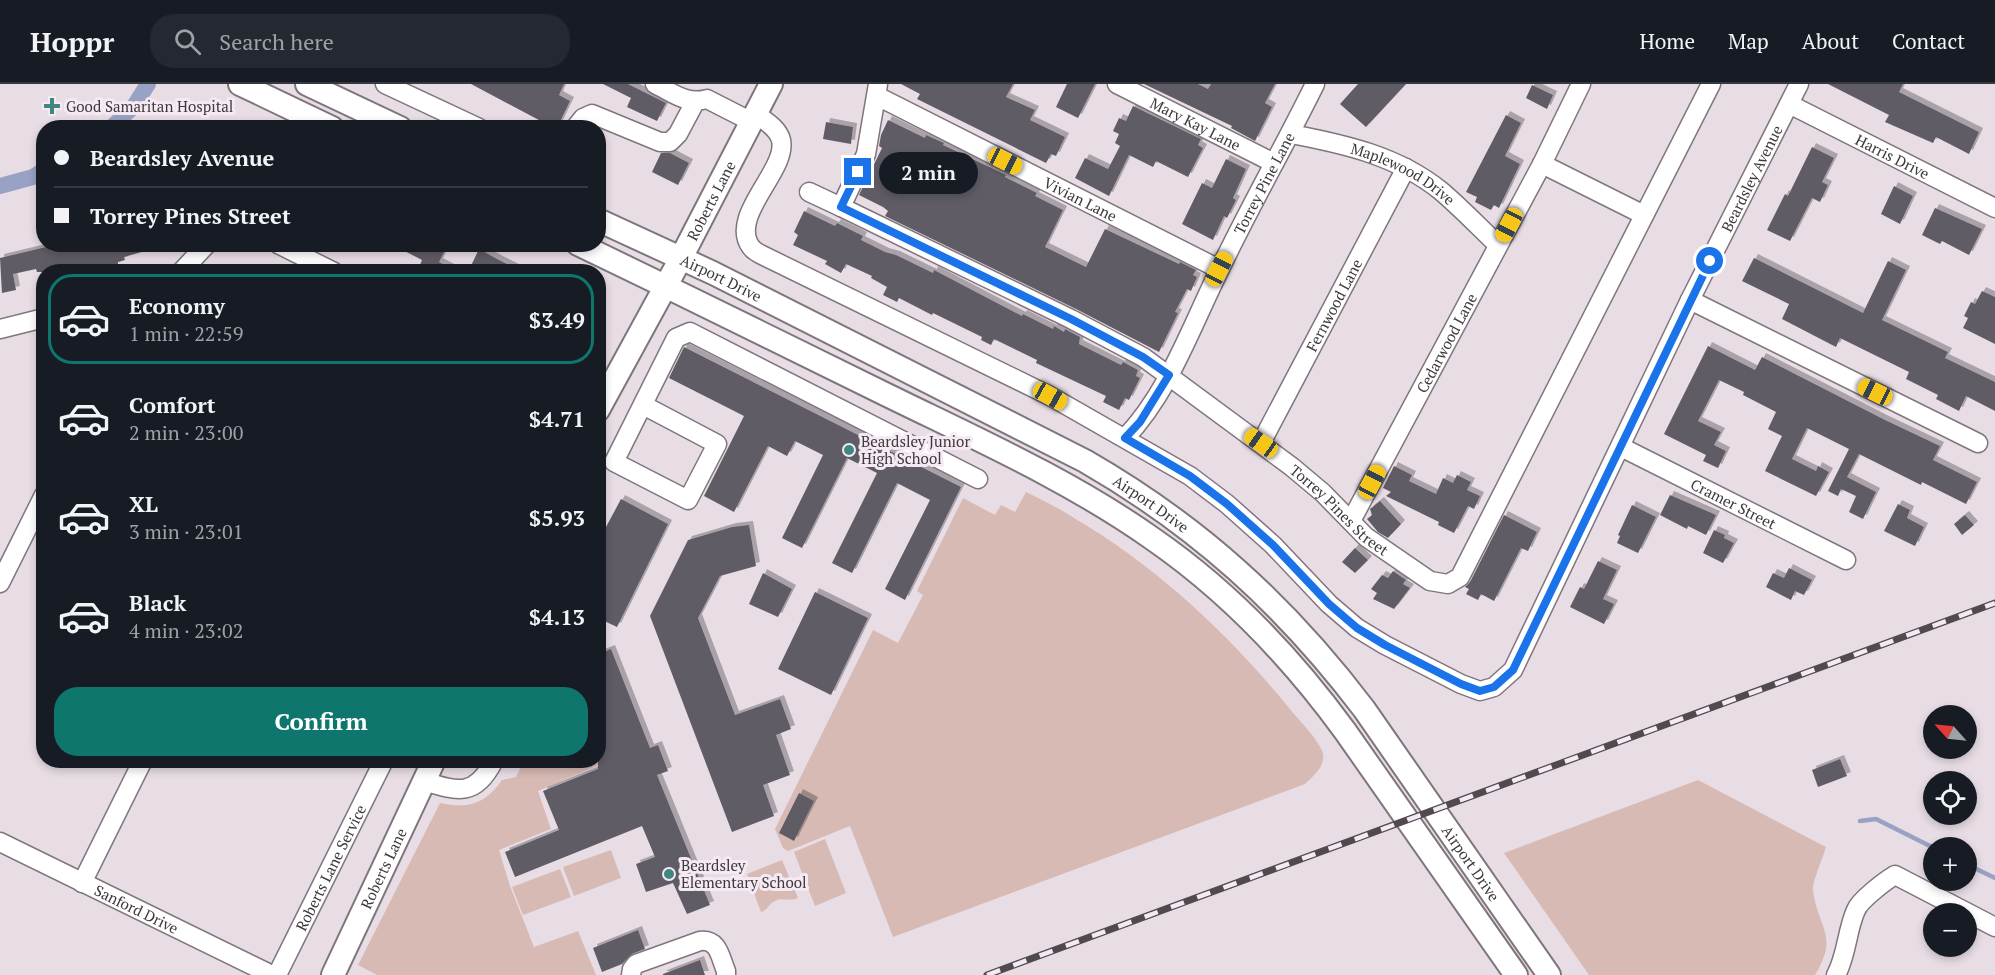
<!DOCTYPE html>
<html lang="en">
<head>
<meta charset="utf-8">
<style>
  body { margin:0; font-family:"PT Serif",serif; background:#242831; color:#f1f3f6; height:100vh; display:flex; flex-direction:column; font-size:22px; white-space:nowrap }
  * { box-sizing:border-box; margin:0 }
  p { font-size:20px; color:#9ea1a6 }
  .icon { flex:none; width:33px; height:33px; fill:none; stroke:currentColor; stroke-width:2; stroke-linecap:round; stroke-linejoin:round }
  .map { position:relative; flex:1; overflow:hidden }
  .drawer { position:absolute; left:36px; top:180px; width:570px; height:504px; display:flex; flex-direction:column; background:#171b24; border-radius:24px; box-shadow:0 3px 9px #0003 }
  .drawer>* { flex:none }
  .hud { position:absolute; left:36px; top:36px; width:570px; height:132px; border-radius:24px; box-shadow:0 3px 9px #0003; display:grid; align-content:center; height:132px; padding:0 18px; background:#171b24 }
  .needle { width:39px; rotate:297deg }
  .tools { position:absolute; left:1923px; top:621px; display:grid; gap:12px }
  .tools a { display:grid; place-items:center; width:54px; height:54px; border-radius:50%; background:#171b24; box-shadow:0 3px 9px #0003; font-size:30px }
  .end { position:absolute; width:27px; height:27px; margin:-14px; border:8px solid #1a73e8; background:#fff; box-shadow:0 0 0 3px #fff }
  .from { border-radius:50% }
  .bubble { position:absolute; height:42px; border-radius:21px; background:#171b24; box-shadow:0 3px 9px #0003; font-size:20px; font-weight:700; line-height:42px; text-align:center }
  .car { position:absolute; width:18px; height:36px; margin:-18px -9px; border-radius:8px; box-shadow:0 0 4px 2px #0007; background:linear-gradient(#f5c518 24%,#345 0 40%,#f5c518 0 76%,#345 0 86%,#f5c518 0) }
  .hud b { display:flex; align-items:center; gap:21px; height:57px; font-size:22px }
  .hud b+b { border-top:2px solid #363941 }
  .hud i { width:15px; height:15px; background:#f1f3f6 }
  ul { padding:10px 0 0; list-style:none }
  li { display:flex; align-items:center; gap:18px; height:90px; margin:0 12px 9px; padding:0 6px; border:3px solid transparent; border-radius:24px }
  li div { flex:1 }
  li b { display:block; font-size:22px }
  li em { font-style:normal; font-weight:700 }
  li.on { border-color:#0f766e }
  li>.icon { width:54px; height:54px; stroke-width:1.5 }
  .cta { display:flex; gap:12px; margin-top:auto; padding:12px 18px }
  .cta a { flex:1; height:69px; border-radius:24px; background:#0f766e; color:#fff; font-size:24px; font-weight:700; line-height:69px; text-align:center }
  header { display:flex; align-items:center; gap:36px; box-sizing:border-box; height:84px; padding:0 30px; background:#171b24; border-bottom:2px solid #363941 }
  header strong { font-size:28px }
  nav { display:flex; gap:33px; margin-inline-start:auto; font-size:21px }
  .search { width:420px; height:54px; background:#242831; display:flex; align-items:center; gap:15px; box-sizing:border-box; padding:0 21px; border-radius:24px; color:#9ea1a6; font-size:22px }
  .map>svg:first-child { display:block }
</style>
</head>
<body>
<header>
<strong>Hoppr</strong>
<div class="search"><svg class="icon" aria-label="search" viewBox="0 0 24 24"><circle cx="10" cy="10" r="6"/><path d="M15 15l6 6"/></svg>Search here</div>
<nav><a>Home</a><a>Map</a><a>About</a><a>Contact</a></nav>
</header>
<div class="map">
<svg width="1995" height="891" viewBox="0 0 1995 891">
  <defs>
    <filter id="shadow"><feDropShadow dx="4" dy="-4" stdDeviation="0" flood-color="#0004"/></filter>
  </defs>
  <rect width="100%" height="100%" fill="#e8dde5"/>
  <path fill="#d8bab4" d="M1026,408C1042,416 1059,424 1074,434C1157,482 1234,555 1294,630C1302,639 1321,659 1323,670C1325,683 1313,692 1305,700L893,853L850,742L788,767L783,764L775,745L873,546L898,559L923,511L917,507L963,414L995,431L1001,421L1015,428Z
    M524,677H597L599,681L538,707L551,745L499,766L510,802L534,863L578,847L596,891H377L358,881L440,719C469,725 485,720 502,696L516,693Z
    M1698,696L1826,763C1823,774 1812,798 1813,807C1819,846 1839,851 1815,891H1589L1504,769Z
    M825,755L846,809L815,822L794,768Z
    M611,766L621,794L574,812L563,783Z
    M782,776L798,814C789,818 781,812 773,818C767,822 769,825 761,828L747,790Z
    M560,785L571,813L523,831L512,803Z"/>
  <g fill="none" stroke-linecap="round" stroke-linejoin="round">
    <path stroke="#99a1c4" stroke-width="4.5" d="M1860,737L1876,735L1934,764
      M1966,780L1995,794"/>
    <path stroke="#99a1c4" stroke-width="16" d="M111,44L134,22L148,0
      M0,102L33,93L44,86"/>
  </g>
  <path fill="#605c66" filter="url(#shadow)" d="M471,0H564L559,11L570,17L557,44H554Z
    M603,0H628L666,19L657,37L627,23L631,14Z
    M901,0H1013L1006,13L1035,26L1030,36L1065,53L1056,72L1051,70L1046,79L917,15L920,10Z
    M1067,0H1095L1078,34L1056,23Z
    M1144,0H1198L1208,5L1211,0H1275L1265,19L1272,23L1255,57L1231,44L1232,42Z
    M1358,0H1406L1366,43L1340,20Z
    M1828,0H1903L1899,8L1979,48L1969,70L1936,53L1933,59L1885,38L1889,31Z
    M1532,1L1553,11L1547,25L1526,14Z
    M1133,22L1201,55L1198,61L1203,64L1188,93L1156,77L1153,83L1129,71L1109,112L1075,94L1085,74L1108,85L1120,62L1115,59L1119,50L1113,47L1119,34L1126,37Z
    M1506,31L1521,39L1505,72L1520,80L1499,124L1494,121L1491,126L1475,118L1477,113L1466,108Z
    M888,36L925,54L926,51L944,59L943,61L1006,91L1005,93L1037,109L1035,112L1063,126L1045,163L1086,183L1105,145L1179,180L1180,178L1196,186L1193,191L1197,193L1191,207L1187,205L1175,228L1178,229L1159,268L1076,225L885,132L888,127L883,123L859,111L882,64L879,62L881,51Z
    M826,38L853,43L851,60L823,55Z
    M1812,63L1834,74L1822,98L1828,101L1820,118L1812,114L1790,157L1767,146L1785,110L1788,112Z
    M661,69H670L689,79L678,101L652,88Z
    M1226,75L1246,85L1233,114L1236,116L1227,134L1224,132L1213,156L1182,140L1202,99L1212,104Z
    M1894,102L1913,112L1900,140L1881,130Z
    M1935,124L1982,145L1969,171L1942,157L1940,160L1922,151Z
    M804,127L835,142L837,139L863,152L861,156L885,168L896,171L933,189L934,186L1022,232L1023,230L1053,245L1054,242L1064,248L1065,245L1080,253L1079,260L1121,281L1123,278L1138,286L1136,292L1140,294L1129,316L1125,314L1119,326L1103,318L1106,312L1036,279L1037,276L994,255L991,261L981,256L982,253L933,229L932,231L899,214L897,218L883,211L887,203L871,194L872,192L846,180L841,189L825,180L827,177L793,161L798,151L794,148Z
    M84,160H156V164L124,173L125,176L118,178V181L105,185L103,180L81,184L82,188H37L36,185L13,190L16,206L2,209L0,174L50,162L51,167Z
    M391,160H438L446,164L439,178L458,188H417L422,176Z
    M479,165L499,176L523,188H468Z
    M1754,174L1863,229L1888,177L1906,186L1882,236L1948,268L1945,274L1995,298V327L1966,312L1959,327L1936,315L1938,311L1906,295L1909,288L1840,254L1836,263L1782,235L1789,220L1742,197Z
    M1982,207L1995,213V260L1963,244L1968,234L1964,232L1971,218L1975,220Z
    M1708,262L1755,286L1762,273L1885,336L1940,362L1933,376L1977,398L1966,420L1922,398L1921,401L1859,370L1847,393L1876,408L1863,435L1849,428L1856,412L1841,405L1838,412L1828,407L1849,365L1807,344L1792,375L1816,387L1818,382L1829,388L1816,412L1765,387L1782,352L1768,345L1776,328L1743,311L1744,308L1719,296L1698,337L1721,348L1714,361L1726,367L1718,384L1703,377L1706,371L1664,350Z
    M684,263L961,403L905,516L885,505L930,416L897,399L852,489L832,479L877,389L847,374L802,464L782,454L823,371L795,357L787,372L768,362L734,428L704,412L744,332L669,294Z
    M1394,382L1412,391L1409,397L1436,410L1443,394L1453,399L1457,391L1471,398L1467,406L1480,412L1474,425L1468,422L1454,449L1438,441L1439,438L1386,412L1391,408L1383,404Z
    M1670,411L1716,431L1706,451L1688,442L1687,445L1660,431Z
    M621,415L668,440L617,543L598,534V458Z
    M1380,417L1401,440L1388,454L1378,448L1367,435L1372,431L1370,425Z
    M1898,420L1910,426L1907,434L1924,443L1915,462L1884,447Z
    M1632,421L1656,433L1638,469L1617,459L1620,452L1618,451Z
    M1504,431L1537,448L1528,467L1521,464L1494,517L1481,510L1478,516L1466,510L1469,505L1465,503L1470,498Z
    M1965,431L1974,441L1962,451L1954,440Z
    M749,441L756,482L720,492L698,534L735,631L780,615L791,645L776,651L790,691L763,701L774,732L732,748L650,532L688,456L732,443Z
    M1714,446L1725,451L1724,454L1734,459L1723,479L1703,469Z
    M1355,464L1368,476L1355,489L1342,478Z
    M1598,477L1617,486L1603,515L1614,520L1604,540L1570,523L1580,503L1584,505Z
    M1789,484L1812,496L1804,511L1795,507L1791,516L1766,503L1773,489L1784,494Z
    M1393,487L1406,496L1403,500L1410,504L1394,525L1373,515L1377,509L1371,505L1382,491L1388,494Z
    M763,489L792,505L778,533L749,520Z
    M815,508L868,534L831,611L778,585Z
    M611,565L650,664L658,661L668,687L657,691L710,821L687,830L673,799L646,808L636,780L655,773L642,742L515,793L505,768L559,746L543,707L598,685V570Z
    M1840,675L1847,692L1818,703L1812,686Z
    M799,709L814,717L794,757L779,749Z
    M638,846L645,865L632,870L622,880L602,888L593,864Z
    M700,876L705,891H663V890Z"/>
  <g fill="none" stroke-linecap="round" stroke-linejoin="round">
    <defs>
      <g id="minor">
        <path d="M385,0L479,44"/>
        <path d="M655,0C673,9 687,21 707,15L752,38"/>
        <path id="s1" d="M878,0L866,70L841,123L1071,235L1143,273L1292,383L1323,409L1366,453L1430,497L1448,500L1460,493L1711,0"/>
        <path id="s2" d="M1117,0L1274,79"/>
        <path id="s3" d="M877,12L1219,185"/>
        <path id="s4" d="M1789,20L1995,124"/>
        <path id="s5" d="M756,30C765,37 778,44 781,56C788,86 728,132 751,163C753,166 758,169 762,171L1050,312L1190,392L1227,420L1273,461L1329,520L1357,544L1385,561L1461,600L1480,607L1494,603L1513,586L1690,216L1799,0"/>
        <path d="M575,44L583,34L592,30L660,58H670L678,50L695,18"/>
        <path id="s6" d="M1291,50C1344,60 1398,72 1441,107C1461,124 1479,143 1498,161"/>
        <path d="M1542,80L1644,131"/>
        <path d="M809,108L841,123"/>
        <path d="M278,160L334,188"/>
        <path d="M181,188L207,160"/>
        <path d="M1690,216L1978,359"/>
        <path d="M0,245L44,234"/>
        <path d="M643,321L717,360L688,416L614,378L676,254L690,248L978,395"/>
        <path id="s7" d="M1125,354C1169,308 1191,243 1219,187C1249,124 1284,63 1315,0"/>
        <path id="s8" d="M1261,359L1406,84"/>
        <path id="s9" d="M1621,363L1846,476"/>
        <path id="s10" d="M1351,437L1542,80L1581,0"/>
        <path d="M0,499L44,411"/>
        <path d="M424,697C458,708 476,713 494,676"/>
        <path id="s11" d="M0,758L272,891"/>
        <path d="M82,799L143,676"/>
        <path id="s12" d="M277,891L384,676"/>
        <path d="M631,891L632,885L636,880L700,857C719,855 720,873 726,887V891"/>
        <path d="M1836,891C1847,871 1847,845 1856,826C1860,816 1885,797 1895,791L1995,843"/>
      </g>
      <g id="major">
        <path d="M240,0L332,44"/>
        <path d="M307,0L400,44"/>
        <path id="s13" d="M598,136L713,189L1085,377C1198,442 1285,521 1364,625L1549,891"/>
        <path d="M578,160C682,210 786,261 889,312C979,356 1071,397 1153,455C1228,507 1291,573 1345,647L1516,891"/>
        <path id="s14" d="M598,326L681,174L771,0"/>
        <path id="s15" d="M333,891L434,676"/>
      </g>
    </defs>
    <use href="#minor" stroke="#7f757d" stroke-width="21"/>
    <use href="#major" stroke="#7f757d" stroke-width="26"/>
    <use href="#minor" stroke="#fff" stroke-width="18"/>
    <use href="#major" stroke="#fff" stroke-width="22"/>
    <defs>
      <path id="rail" d="M987,891L1995,519"/>
    </defs>
    <use href="#rail" stroke="#504a4f" stroke-width="7"/>
    <use href="#rail" stroke="#f5eaf3" stroke-width="4.5" stroke-dasharray="14" stroke-linecap="butt"/>
  </g>
  <g fill="none" stroke-linecap="round" stroke-linejoin="round">
    <path stroke="#1a73e8" stroke-width="8" d="M858,88L841,123L1071,235L1143,273L1169,291L1140,338L1125,354L1190,392L1227,420L1273,461L1329,520L1357,544L1385,561L1461,600L1480,607L1494,603L1513,586L1710,177"/>
  </g>
  <g fill="#408782" stroke="#f5eaf3" stroke-width="2">
    <path d="M49 13h6v6h6v6h-6v6h-6v-6h-6v-6h6z"/>
    <circle cx="849" cy="366" r="6"/>
    <circle cx="669" cy="790" r="6"/>
  </g>
  <g text-anchor="middle" dominant-baseline="central" stroke-width="6" stroke-linejoin="round" paint-order="stroke">
    <g font-size="15" fill="#3e393d" stroke="#f5eaf3" text-anchor="start">
      <text x="66" y="22">Good Samaritan Hospital</text>
      <text x="861" y="357">Beardsley Junior<tspan x="861" dy="17">High School</tspan></text>
      <text x="681" y="781">Beardsley<tspan x="681" dy="17">Elementary School</tspan></text>
    </g>
    <g font-size="15" fill="#3e393d" stroke="#f5eaf3">
      <text stroke="none"><textPath href="#s2" startOffset="88">Mary Kay Lane</textPath></text>
      <text stroke="none"><textPath href="#s4" startOffset="116">Harris Drive</textPath></text>
      <text stroke="none"><textPath href="#s6" startOffset="120">Maplewood Drive</textPath></text>
      <text stroke="none"><textPath href="#s5" startOffset="1600">Beardsley Avenue</textPath></text>
      <text stroke="none"><textPath href="#s7" startOffset="291">Torrey Pine Lane</textPath></text>
      <text stroke="none"><textPath href="#s3" startOffset="228">Vivian Lane</textPath></text>
      <text stroke="none"><textPath href="#s14" startOffset="238">Roberts Lane</textPath></text>
      <text stroke="none"><textPath href="#s13" startOffset="136">Airport Drive</textPath></text>
      <text stroke="none"><textPath href="#s8" startOffset="156">Fernwood Lane</textPath></text>
      <text stroke="none"><textPath href="#s10" startOffset="202">Cedarwood Lane</textPath></text>
      <text stroke="none"><textPath href="#s9" startOffset="126">Cramer Street</textPath></text>
      <text stroke="none"><textPath href="#s13" startOffset="622">Airport Drive</textPath></text>
      <text stroke="none"><textPath href="#s1" startOffset="716">Torrey Pines Street</textPath></text>
      <text stroke="none"><textPath href="#s13" startOffset="1107">Airport Drive</textPath></text>
      <text stroke="none"><textPath href="#s12" startOffset="120">Roberts Lane Service</textPath></text>
      <text stroke="none"><textPath href="#s15" startOffset="118">Roberts Lane</textPath></text>
      <text stroke="none"><textPath href="#s11" startOffset="152">Sanford Drive</textPath></text>
    </g>
  </g>
</svg>
<div class="tools">
<a><svg class="needle" viewBox="-14 -14 28 28"><path d="M0-13l5 13h-10z" fill="#e53935"/><path d="M0 13l5-13h-10z" fill="#9ea1a6"/></svg></a>
<a><svg class="icon" aria-label="locate" viewBox="0 0 24 24"><circle cx="12" cy="12" r="6"/><path d="M12 2v4M12 18v4M2 12h4M18 12h4"/></svg></a>
<a>+</a>
<a>−</a>
</div>
<i class="end from" style="left:1710px;top:177px"></i>
<i class="end" style="left:858px;top:88px"></i>
<div class="bubble" style="left:879px;top:68px;width:99px">2 min</div>
<i class="car" style="left:1005px;top:77px;rotate:117deg"></i>
<i class="car" style="left:1509px;top:141px;rotate:208deg"></i>
<i class="car" style="left:1219px;top:185px;rotate:27deg"></i>
<i class="car" style="left:1875px;top:308px;rotate:296deg"></i>
<i class="car" style="left:1050px;top:312px;rotate:119deg"></i>
<i class="car" style="left:1261px;top:359px;rotate:305deg"></i>
<i class="car" style="left:1372px;top:398px;rotate:28deg"></i>
<div class="hud">
<b><i class="from"></i>Beardsley Avenue</b>
<b><i></i>Torrey Pines Street</b>
</div>
<section class="drawer">
<ul>
<li class="on"><svg class="icon" aria-label="car" viewBox="0 0 24 24"><path d="M5 17H2v-5l4-1 3-4h7l3 4 3 1v5h-3M9 17h6M6 11h13"/><circle cx="7" cy="17" r="2"/><circle cx="17" cy="17" r="2"/></svg><div><b>Economy</b><p>1 min · 22:59</p></div><em>$3.49</em></li>
<li><svg class="icon" aria-label="car" viewBox="0 0 24 24"><path d="M5 17H2v-5l4-1 3-4h7l3 4 3 1v5h-3M9 17h6M6 11h13"/><circle cx="7" cy="17" r="2"/><circle cx="17" cy="17" r="2"/></svg><div><b>Comfort</b><p>2 min · 23:00</p></div><em>$4.71</em></li>
<li><svg class="icon" aria-label="car" viewBox="0 0 24 24"><path d="M5 17H2v-5l4-1 3-4h7l3 4 3 1v5h-3M9 17h6M6 11h13"/><circle cx="7" cy="17" r="2"/><circle cx="17" cy="17" r="2"/></svg><div><b>XL</b><p>3 min · 23:01</p></div><em>$5.93</em></li>
<li><svg class="icon" aria-label="car" viewBox="0 0 24 24"><path d="M5 17H2v-5l4-1 3-4h7l3 4 3 1v5h-3M9 17h6M6 11h13"/><circle cx="7" cy="17" r="2"/><circle cx="17" cy="17" r="2"/></svg><div><b>Black</b><p>4 min · 23:02</p></div><em>$4.13</em></li>
</ul>
<div class="cta"><a>Confirm</a></div>
</section>
</div>
</body>
</html>
